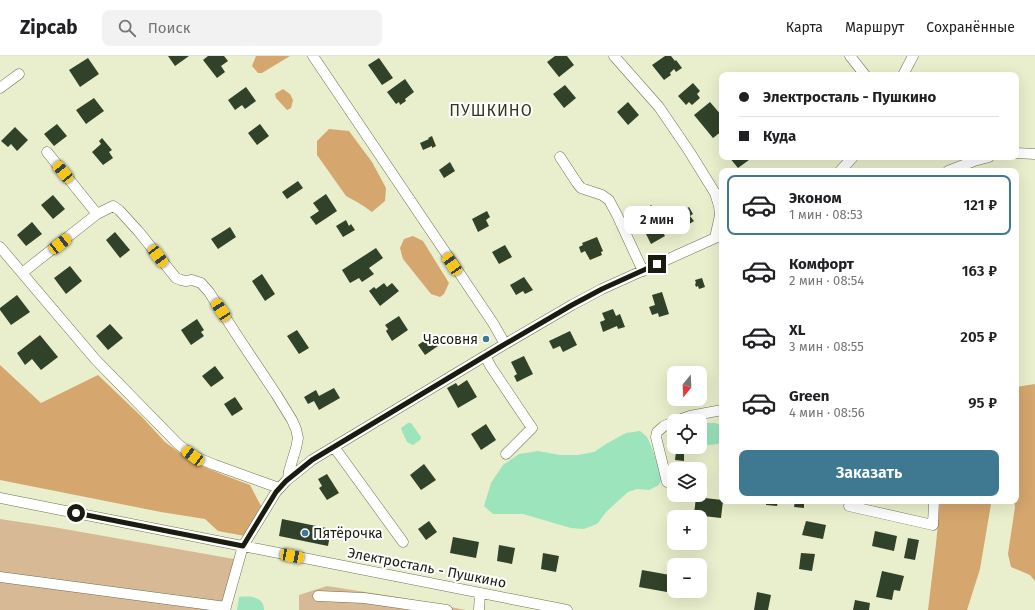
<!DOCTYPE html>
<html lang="ru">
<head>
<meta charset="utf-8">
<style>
  body { margin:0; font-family:"Fira Sans",sans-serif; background:#f2f2f2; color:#202124; height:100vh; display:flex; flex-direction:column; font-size:15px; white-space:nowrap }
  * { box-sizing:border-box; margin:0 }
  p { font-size:13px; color:#757577 }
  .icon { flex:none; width:22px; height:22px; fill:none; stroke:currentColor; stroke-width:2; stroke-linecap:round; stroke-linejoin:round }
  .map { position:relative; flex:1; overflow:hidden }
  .drawer { position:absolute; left:719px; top:112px; width:300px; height:336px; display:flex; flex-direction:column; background:#fff; border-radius:8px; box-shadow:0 4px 16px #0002 }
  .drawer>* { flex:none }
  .top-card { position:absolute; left:719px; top:16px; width:300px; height:88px; border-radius:8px; box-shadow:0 4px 16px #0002; display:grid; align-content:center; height:88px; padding:0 20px; background:#fff }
  .needle { width:26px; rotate:198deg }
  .tools { position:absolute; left:667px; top:310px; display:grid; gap:8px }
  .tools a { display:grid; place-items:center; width:40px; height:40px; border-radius:8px; background:#fff; box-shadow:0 4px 16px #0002; font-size:20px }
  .end { position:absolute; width:18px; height:18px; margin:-9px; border:5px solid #1a1c0f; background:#fff; box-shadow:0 0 0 2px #fff }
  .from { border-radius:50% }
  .bubble { position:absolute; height:28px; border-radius:8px; background:#fff; box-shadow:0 4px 16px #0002; font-size:13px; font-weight:600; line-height:28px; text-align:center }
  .car { position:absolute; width:12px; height:24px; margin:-12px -6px; border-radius:5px; box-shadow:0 0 3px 1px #0007; background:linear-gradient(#f5c518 24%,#345 0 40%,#f5c518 0 76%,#345 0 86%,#f5c518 0) }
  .top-card b { display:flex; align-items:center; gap:14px; height:38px; font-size:15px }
  .top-card b+b { border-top:1px solid #e0e0e0 }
  .top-card i { width:10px; height:10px; background:#202124 }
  ul { padding:7px 0 0; list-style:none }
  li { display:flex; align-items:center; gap:12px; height:60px; margin:0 8px 6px; padding:0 12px; border:2px solid transparent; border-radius:8px }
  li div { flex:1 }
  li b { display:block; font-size:15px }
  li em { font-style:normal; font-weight:600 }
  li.active { border-color:#3e7991 }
  li>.icon { width:36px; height:36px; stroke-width:1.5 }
  .action { display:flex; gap:8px; margin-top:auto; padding:8px 20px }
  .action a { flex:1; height:46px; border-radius:8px; background:#3e7991; color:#fff; font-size:16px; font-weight:600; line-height:46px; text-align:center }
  header { display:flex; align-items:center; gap:24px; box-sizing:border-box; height:56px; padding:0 20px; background:#fff; border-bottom:1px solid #e0e0e0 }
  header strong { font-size:19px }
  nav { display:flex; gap:22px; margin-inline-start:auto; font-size:14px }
  .search { width:280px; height:36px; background:#f2f2f2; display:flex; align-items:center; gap:10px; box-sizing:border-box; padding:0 14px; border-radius:8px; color:#757577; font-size:15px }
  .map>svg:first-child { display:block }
</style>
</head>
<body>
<header>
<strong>Zipcab</strong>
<div class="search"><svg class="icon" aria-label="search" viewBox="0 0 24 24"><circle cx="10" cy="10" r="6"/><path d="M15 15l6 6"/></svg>Поиск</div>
<nav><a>Карта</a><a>Маршрут</a><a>Сохранённые</a></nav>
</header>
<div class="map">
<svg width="1035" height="554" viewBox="0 0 1035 554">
  <rect width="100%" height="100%" fill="#e9efcc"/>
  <path fill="#d8b995" d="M0,463L53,471L234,503L221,554H0Z
    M327,530L404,542L466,554H299V539Z"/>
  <path fill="#d5a66e" d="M256,0H290L262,17H258L252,10Z
    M283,33L290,38L293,44L291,52L287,54L276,42L275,38L278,36Z
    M329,73L349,75L372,106L386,132L385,145L372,156L365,151L357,146L346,140L317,99V85Z
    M413,180L423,185L449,227L444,238L440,241L431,238L403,203L400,192L404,183Z
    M0,309L41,347L98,319L142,361L165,386L191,405L221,418L250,429L261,450L245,480L218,475L205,463L161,456L0,424Z
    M1035,328V525L1030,519L1011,511L1008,498L1015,451L1014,445H1016V331Z
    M940,445H992L991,448L980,513L967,554H928L936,488Z"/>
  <path fill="#9be4bc" d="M408,367H411L421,381L420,384L413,389L407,386L402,375L401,372Z
    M700,367H715L721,369L722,371L720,387C715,389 706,390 700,387Z
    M640,375L647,381L652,392L662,422L659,429L649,434L637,433L628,436L607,455L597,468L584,473L571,472L523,458H493L484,450L491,427L503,409L519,398L538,395L560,399H578L594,396L606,388L626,377Z
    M239,541C249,540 264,540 264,554H237Z"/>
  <path fill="#31422a" d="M168,0H189L175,10Z
    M208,0H224L228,5L221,10L225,16L217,22L203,4Z
    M555,0H567L574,9L559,21L547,6Z
    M665,0H671L675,5L676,4L682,12L676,16L674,13L670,17L671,19L664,24L652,9Z
    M88,2L99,18L80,31L69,14Z
    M379,2L393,22L382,29L368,9Z
    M405,23L414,36L405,43L406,45L400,49L399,46L396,48L387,36Z
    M693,27L700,35L697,38L700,42L692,49L689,46L686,49L678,40Z
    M565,29L576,42L564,52L553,38Z
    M246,31L256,45L245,53L242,49L235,54L228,44Z
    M94,42L104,55L86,68L76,54Z
    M628,46L639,59L628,69L617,56Z
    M710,46L722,60V75L713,82L694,59Z
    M57,68L67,80L54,90L44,78Z
    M260,68L269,80L257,89L248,77Z
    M15,71L28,84L17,95L11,88L8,91L1,85Z
    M432,80L436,90L432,92V90L423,94L420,87L429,83L428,82Z
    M102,82L112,94L109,96L113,102L103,109L92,96L101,88L99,85Z
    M729,101H753L738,112Z
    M450,106L455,115L444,122L439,114Z
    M298,125L303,132L287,143L282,136Z
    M326,138L337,155L316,169L310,161L319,155L313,147Z
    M53,139L65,153L53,163L41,149Z
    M651,149L658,157L650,163L644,155Z
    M689,151L693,158L690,160L694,165L680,174L672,161Z
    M487,155L490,161L486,164L489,170L478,176L472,163Z
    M346,164L349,170L351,168L355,174L343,181L336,170Z
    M656,165L665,180L651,188L643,172Z
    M32,166L42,178L26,190L17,179Z
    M230,171L236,181L218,193L211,183Z
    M115,176L130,194L120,202L106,184Z
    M597,181L603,195L601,196L602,199L590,204L585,195L581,197L579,191L583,189L582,187Z
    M505,189L512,201L499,208L492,196Z
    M376,192L383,202L369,212L374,218L362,226L359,222L350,227L342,214Z
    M70,210L82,225L66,238L54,222Z
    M262,218L275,238L265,245L252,225Z
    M524,221L533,234L525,238L523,235L516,239L510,229Z
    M702,222L705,231L699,233L698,230L696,231L695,228L696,227L695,224Z
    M384,227L387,231L392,227L399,235L380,250L369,235L374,231L376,233Z
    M662,236L669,258L659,261L658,257L652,259L649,251L655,249L652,239Z
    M17,239L30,256L11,269L0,254V252Z
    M613,253L616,260L620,258L625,271L618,273L617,270L603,276L600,266L605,264L602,257Z
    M399,260L408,274L392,285L386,275L388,273L385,269Z
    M197,263L204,274L201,276L204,280L191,289L181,274Z
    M110,268L123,282L108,294L96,280Z
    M297,274L309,292L299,298L287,280Z
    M570,275L577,289L563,296L560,290L553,293L549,285Z
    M40,279L58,301L41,314L32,303L25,309L17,297Z
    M431,280L438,290L425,299L418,289Z
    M524,300L533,318L517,326L514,320L517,318L511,306Z
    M215,310L224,322L211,331L202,320Z
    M467,324L477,341L458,352L447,332L456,327L458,330Z
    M334,332L340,342L319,354L314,345L308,348L304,341L316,334L319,340Z
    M235,341L243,353L232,360L224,348Z
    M486,368L496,384L481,394L471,378Z
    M676,396H684V405L675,404Z
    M424,408L436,424L421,434L410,419Z
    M327,418L339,437L327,444L319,432L322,430L318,423Z
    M696,441L722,444L723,445L721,462L694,459Z
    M766,445H778L777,450L766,449Z
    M795,445H804V452L794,451Z
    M282,463L331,473L328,490L279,480Z
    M429,465L437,476L426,484L418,473Z
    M806,465L826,469L823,483L802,479Z
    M875,475L897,480L894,495L872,490Z
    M453,481L479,486L476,502L450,497Z
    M908,482L919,484L915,504L904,502Z
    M499,489L515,492L512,508L497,505Z
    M543,497L559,500L556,516L541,513Z
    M801,497L815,498L812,515L799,513Z
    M642,514L670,519L667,536L639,531Z
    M882,515L904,520L900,535L894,534L892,544L876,541Z
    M757,536L771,539L768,554H754Z
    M855,544L870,547L869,554H853Z"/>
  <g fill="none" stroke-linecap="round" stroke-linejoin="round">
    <defs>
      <path id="minor" d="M313,0L493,267L505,288
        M614,0L659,51L689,95L715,137L719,150L720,159L715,182
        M850,0L865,19
        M903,19L913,0
        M0,32L19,18
        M47,96L97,158
        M1016,97L1035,98
        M560,101L577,127L581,132L602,139L609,144L617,159L643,215
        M840,115L853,101
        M948,115L974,105L989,101
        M0,191L95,303L178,388L193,400L215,409L279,432
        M22,217L97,158L113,150L119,154L139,176L176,222L181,224L186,225L192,224L201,227L209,236L240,284L276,338L292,364L296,373L298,382L296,392L289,415L288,423
        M485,300L491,311L532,372L506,398
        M676,365L690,360L722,354
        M334,391L403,486
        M667,426L656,381L657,376L664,370L674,366
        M0,442L567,554
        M849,450L933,469L934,445
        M0,521L226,551
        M318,540L364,542L447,554
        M225,554L243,490L276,436L286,425L312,404L500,291L572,249L602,233L715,182L722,180
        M479,554L480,537"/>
    </defs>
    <use href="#minor" stroke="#6c7152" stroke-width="11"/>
    <use href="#minor" stroke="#fff" stroke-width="10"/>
  </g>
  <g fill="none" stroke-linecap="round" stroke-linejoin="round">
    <path stroke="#1a1c0f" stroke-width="5" d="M76,457L243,490L276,436L286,425L312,404L500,291L572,249L602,233L657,208"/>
  </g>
  <g fill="#3e7991" stroke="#fff" stroke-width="1.5">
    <circle cx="486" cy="283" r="4"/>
    <circle cx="305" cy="477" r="4"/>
  </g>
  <g text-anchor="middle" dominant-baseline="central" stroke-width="4" stroke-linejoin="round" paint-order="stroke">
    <g font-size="14" fill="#1a1c0f" stroke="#fff" text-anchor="end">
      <text x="478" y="283">Часовня</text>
      <text x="313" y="477" text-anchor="start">Пятёрочка</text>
    </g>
    <g font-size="14" fill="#1a1c0f" stroke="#fff">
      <text transform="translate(427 512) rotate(11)">Электросталь - Пушкино</text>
    </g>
    <g font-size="16" letter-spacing="1" fill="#34371a" stroke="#fff">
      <text x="491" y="54">ПУШКИНО</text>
    </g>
  </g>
</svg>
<div class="tools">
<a><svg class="needle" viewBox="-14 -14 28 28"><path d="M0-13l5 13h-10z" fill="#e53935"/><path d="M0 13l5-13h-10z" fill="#757577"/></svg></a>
<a><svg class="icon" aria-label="locate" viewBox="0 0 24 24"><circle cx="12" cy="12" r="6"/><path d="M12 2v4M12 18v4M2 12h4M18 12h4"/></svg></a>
<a><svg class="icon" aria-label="layers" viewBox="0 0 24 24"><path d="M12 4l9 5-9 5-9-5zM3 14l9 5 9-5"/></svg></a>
<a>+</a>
<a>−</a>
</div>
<i class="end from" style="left:76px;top:457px"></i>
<i class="end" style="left:657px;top:208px"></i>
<div class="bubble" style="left:624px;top:150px;width:66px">2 мин</div>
<i class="car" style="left:63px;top:116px;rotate:321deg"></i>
<i class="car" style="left:60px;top:188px;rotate:52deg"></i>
<i class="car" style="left:158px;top:200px;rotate:143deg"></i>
<i class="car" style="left:452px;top:208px;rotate:326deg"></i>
<i class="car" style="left:221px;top:254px;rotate:327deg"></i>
<i class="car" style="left:193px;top:400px;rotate:307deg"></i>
<i class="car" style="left:292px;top:500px;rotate:101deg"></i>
<div class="top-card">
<b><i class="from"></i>Электросталь - Пушкино</b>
<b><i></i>Куда</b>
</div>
<section class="drawer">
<ul>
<li class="active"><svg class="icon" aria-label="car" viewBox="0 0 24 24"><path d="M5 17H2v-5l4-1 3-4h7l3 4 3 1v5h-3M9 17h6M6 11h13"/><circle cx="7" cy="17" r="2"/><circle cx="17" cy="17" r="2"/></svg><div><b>Эконом</b><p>1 мин · 08:53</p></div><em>121 ₽</em></li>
<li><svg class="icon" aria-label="car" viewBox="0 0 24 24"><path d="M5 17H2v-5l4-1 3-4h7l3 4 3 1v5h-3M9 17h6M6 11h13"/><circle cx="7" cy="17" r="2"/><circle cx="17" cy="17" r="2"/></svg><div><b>Комфорт</b><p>2 мин · 08:54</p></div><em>163 ₽</em></li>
<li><svg class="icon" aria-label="car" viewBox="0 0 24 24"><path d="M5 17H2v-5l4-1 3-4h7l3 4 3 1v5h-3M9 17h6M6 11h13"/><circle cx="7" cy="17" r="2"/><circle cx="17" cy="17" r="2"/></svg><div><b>XL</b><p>3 мин · 08:55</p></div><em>205 ₽</em></li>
<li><svg class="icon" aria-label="car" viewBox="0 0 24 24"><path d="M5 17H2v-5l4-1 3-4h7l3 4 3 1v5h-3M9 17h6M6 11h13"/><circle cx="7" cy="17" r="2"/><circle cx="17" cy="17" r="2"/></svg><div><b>Green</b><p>4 мин · 08:56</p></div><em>95 ₽</em></li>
</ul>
<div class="action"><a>Заказать</a></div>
</section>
</div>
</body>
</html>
